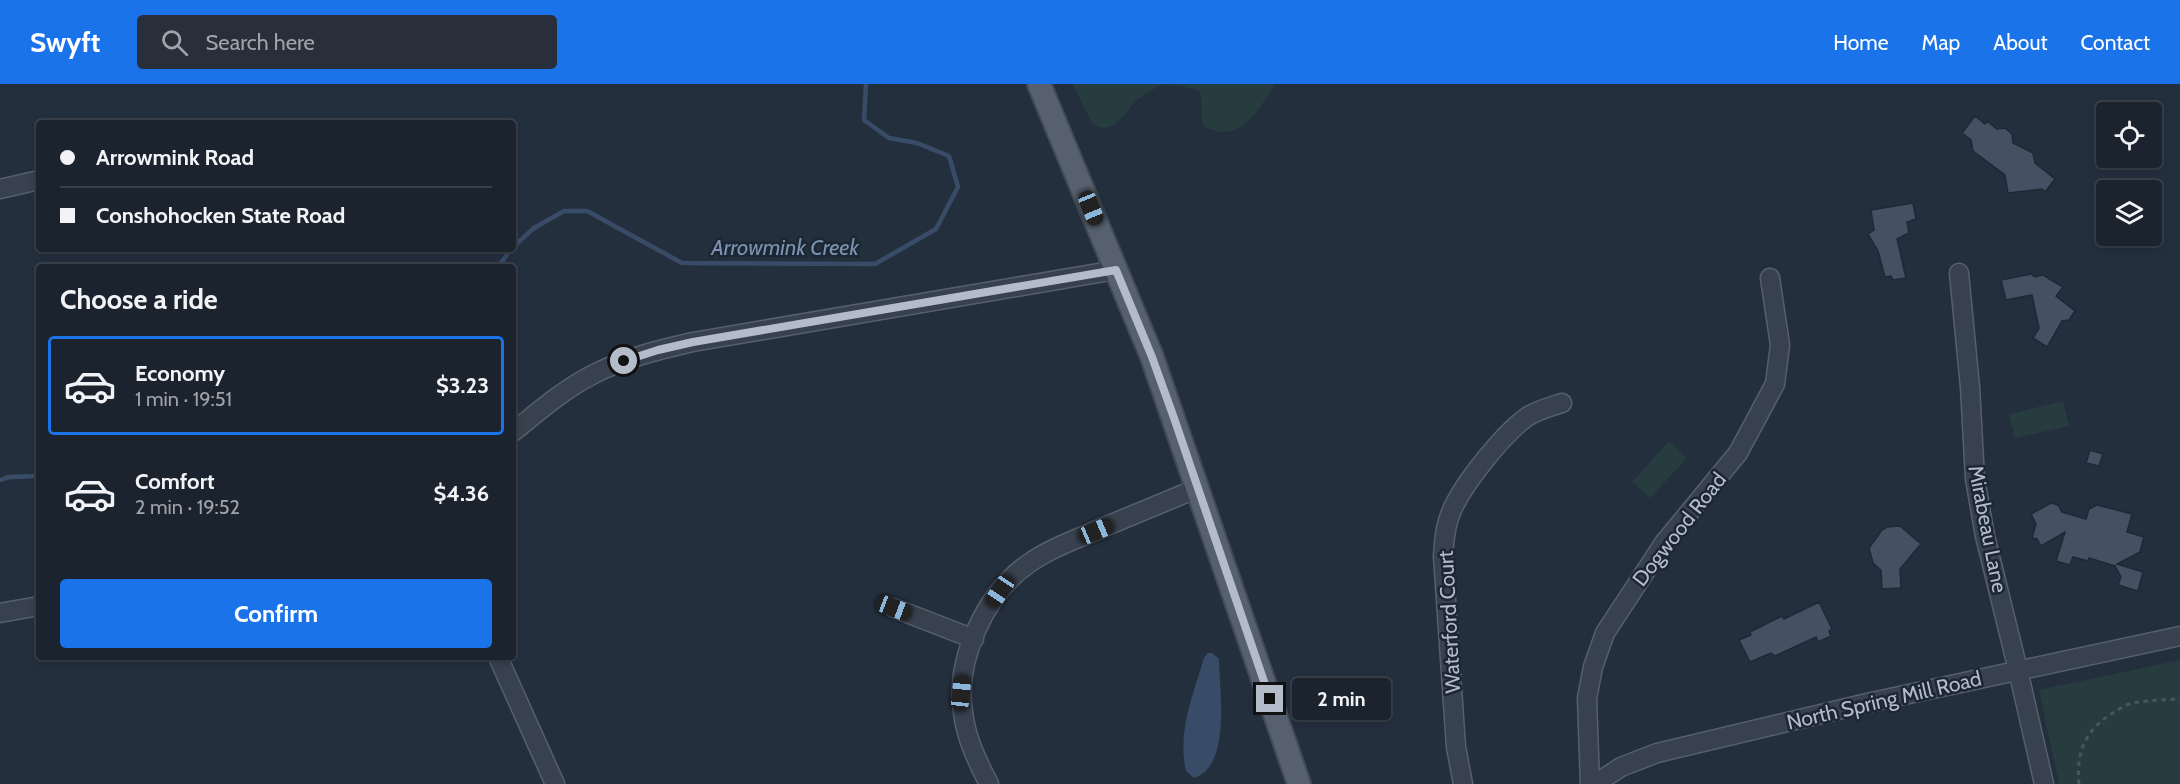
<!DOCTYPE html>
<html lang="en">
<head>
<meta charset="utf-8">
<style>
  body { margin:0; font-family:Cabin,sans-serif; background:#282f3a; color:#f1f3f6; height:100vh; display:flex; flex-direction:column; font-size:22px; white-space:nowrap }
  * { box-sizing:border-box; margin:0 }
  p { font-size:20px; color:#a0a4aa }
  .icon { flex:none; width:33px; height:33px; fill:none; stroke:currentColor; stroke-width:2; stroke-linecap:round; stroke-linejoin:round }
  .map { position:relative; flex:1; overflow:hidden }
  .drawer { position:absolute; left:36px; top:180px; width:480px; height:396px; display:flex; flex-direction:column; background:#1b232e; border-radius:6px; box-shadow:0 3px 9px #0003,0 0 0 2px #39404a }
  .drawer>* { flex:none }
  .banner { position:absolute; left:36px; top:36px; width:480px; height:132px; border-radius:6px; box-shadow:0 3px 9px #0003,0 0 0 2px #39404a; display:grid; align-content:center; height:132px; padding:0 24px; background:#1b232e }
  .tools { position:absolute; left:2096px; top:18px; display:grid; gap:12px }
  .tools a { display:grid; place-items:center; width:66px; height:66px; border-radius:6px; background:#1b232e; box-shadow:0 3px 9px #0003,0 0 0 2px #39404a; font-size:30px }
  .end { position:absolute; width:27px; height:27px; margin:-14px; border:8px solid #b4bcc9; background:#111; box-shadow:0 0 0 3px #111 }
  .from { border-radius:50% }
  .bubble { position:absolute; height:42px; border-radius:6px; background:#1b232e; box-shadow:0 3px 9px #0003,0 0 0 2px #39404a; font-size:20px; font-weight:700; line-height:42px; text-align:center }
  .car { position:absolute; width:18px; height:36px; margin:-18px -9px; border-radius:8px; box-shadow:0 0 4px 2px #0007; background:linear-gradient(#222 24%,#8ab4d8 0 40%,#222 0 76%,#8ab4d8 0 86%,#222 0) }
  .banner b { display:flex; align-items:center; gap:21px; height:57px; font-size:22px }
  .banner b+b { border-top:2px solid #39404a }
  .banner i { width:15px; height:15px; background:#f1f3f6 }
  ul { padding:0; list-style:none }
  li { display:flex; align-items:center; gap:18px; height:99px; margin:0 12px 9px; padding:0 12px; border:3px solid transparent; border-radius:6px }
  li div { flex:1 }
  li b { display:block; font-size:22px }
  li em { font-style:normal; font-weight:700 }
  li.selected { border-color:#1a73e8 }
  li>.icon { width:54px; height:54px; stroke-width:1.5 }
  h2 { padding:0 24px; font-size:27px; line-height:72px }
  .primary-button { display:flex; gap:12px; margin-top:auto; padding:12px 24px }
  .primary-button a { flex:1; height:69px; border-radius:6px; background:#1a73e8; color:#fff; font-size:24px; font-weight:700; line-height:69px; text-align:center }
  header { display:flex; align-items:center; gap:36px; box-sizing:border-box; height:84px; padding:0 30px; background:#1a73e8; color:#fff }
  header strong { font-size:28px }
  nav { display:flex; gap:33px; margin-inline-start:auto; font-size:21px }
  .search { width:420px; height:54px; background:#282f3a; display:flex; align-items:center; gap:15px; box-sizing:border-box; padding:0 21px; border-radius:6px; color:#a0a4aa; font-size:22px }
  .map>svg:first-child { display:block }
</style>
</head>
<body>
<header>
<strong>Swyft</strong>
<div class="search"><svg class="icon" aria-label="search" viewBox="0 0 24 24"><circle cx="10" cy="10" r="6"/><path d="M15 15l6 6"/></svg>Search here</div>
<nav><a>Home</a><a>Map</a><a>About</a><a>Contact</a></nav>
</header>
<div class="map">
<svg width="2180" height="700" viewBox="0 0 2180 700">
  <rect width="100%" height="100%" fill="#242f3e"/>
  <path fill="#263c3f" d="M1073,0H1275C1258,27 1240,62 1203,42C1200,30 1204,19 1199,7C1188,3 1173,0 1162,1C1154,4 1144,11 1137,16C1128,24 1120,42 1105,44C1101,44 1096,41 1092,40Z
    M2063,317L2069,342L2015,354L2009,330Z
    M1669,357L1687,374L1650,414L1632,398Z
    M2180,576V700H2059L2039,606Z"/>
  <path fill="#394c67" d="M1208,569H1212L1219,575C1219,604 1232,682 1194,694L1186,687C1177,648 1193,611 1204,574Z"/>
  <g fill="none" stroke-linecap="round" stroke-linejoin="round">
    <path stroke="#394c67" stroke-width="4.5" d="M513,163L534,144L564,127H587L682,179L875,180L936,145L958,103L949,72L917,59L889,54L864,36L866,0
      M498,183L511,165
      M0,396L9,393L39,392"/>
  </g>
  <path fill="#455162" stroke="#1f2835" stroke-width="1.5" d="M1975,32L1985,40L1987,37L1997,45L2005,44L2012,50L2013,59L2033,69L2035,79L2055,95L2045,108L2042,105L2008,109L2005,91L1973,67L1971,56L1962,49Z
    M1913,119L1916,135L1907,138L1909,149L1897,155L1906,194L1893,196L1891,192L1885,193L1878,167L1868,150L1874,146L1871,126Z
    M2031,190L2035,193L2043,191L2063,203L2056,212L2075,227L2069,236L2062,237L2047,263L2033,254L2039,244L2032,211L2006,216L2001,196Z
    M2090,366L2103,370L2099,382L2086,379Z
    M2051,419L2058,421L2062,428L2086,435L2089,425L2097,421L2132,430L2127,448L2144,453L2140,468L2117,480L2143,488L2138,507L2118,501L2121,493L2115,482L2089,474L2088,477L2073,473L2070,481L2056,477L2065,448L2041,462L2037,455L2032,454L2036,440L2031,430Z
    M1900,442L1921,460L1900,485L1901,504L1882,505L1881,486L1873,479L1869,464L1882,446L1887,443Z
    M1819,518L1832,545L1829,547L1831,552L1818,558L1816,553L1775,572L1771,569L1750,578L1739,556L1751,551L1750,548L1782,532L1784,535Z"/>
  <g fill="none" stroke-linecap="round" stroke-linejoin="round">
    <defs>
      <path id="minor" d="M0,105L39,96
        M1959,189L1970,303L1975,395L1985,452L2018,586L2044,700
        M513,348C538,328 563,306 592,291C624,274 659,266 693,258L1116,186
        M894,524L974,555
        M0,529L39,522
        M498,573L555,700
        M989,700C977,677 966,654 963,628C955,576 985,510 1028,480C1049,465 1074,456 1097,446C1131,432 1165,418 1198,404
        M1463,700L1456,663L1443,472C1444,458 1445,444 1450,431C1460,403 1503,350 1527,333C1537,326 1550,323 1562,319
        M1590,700L1587,614L1593,583L1605,549L1664,459L1738,369L1775,300L1780,261L1770,194
        M1595,700L1621,683L1657,669L1867,619L2180,552"/>
      <path id="major" d="M1039,0L1152,273L1299,700"/>
    </defs>
    <use href="#minor" stroke="#565f6c" stroke-width="21"/>
    <use href="#major" stroke="#414a57" stroke-width="26"/>
    <path stroke="#44595c" stroke-width="3" stroke-dasharray="4.5 4.5" stroke-linecap="butt" d="M2079,700C2076,668 2085,646 2113,629C2118,626 2123,622 2129,620C2145,616 2163,616 2180,615"/>
    <use href="#minor" stroke="#38414e" stroke-width="18"/>
    <use href="#major" stroke="#56606e" stroke-width="22"/>
  </g>
  <g fill="none" stroke-linecap="round" stroke-linejoin="round">
    <path stroke="#b4bcc9" stroke-width="8" d="M624,277L658,266L693,258L1116,186L1152,273L1174,334L1270,615"/>
  </g>
  <g text-anchor="middle" dominant-baseline="central" stroke-width="5" stroke-linejoin="round" paint-order="stroke">
    <g font-size="21" fill="#b4bcc9" stroke="#1d2633">
      <text transform="translate(1679 445) rotate(-52)">Dogwood Road</text>
      <text transform="translate(1988 445) rotate(79)">Mirabeau Lane</text>
      <text transform="translate(1449 538) rotate(-93)">Waterford Court</text>
      <text transform="translate(1884 616) rotate(-13)">North Spring Mill Road</text>
    </g>
    <g font-size="22" font-style="italic" fill="#7c92b1" stroke="#1d2633">
      <text x="785" y="163">Arrowmink Creek</text>
    </g>
  </g>
</svg>
<div class="tools">
<a><svg class="icon" aria-label="locate" viewBox="0 0 24 24"><circle cx="12" cy="12" r="6"/><path d="M12 2v4M12 18v4M2 12h4M18 12h4"/></svg></a>
<a><svg class="icon" aria-label="layers" viewBox="0 0 24 24"><path d="M12 4l9 5-9 5-9-5zM3 14l9 5 9-5"/></svg></a>
</div>
<i class="end from" style="left:624px;top:277px"></i>
<i class="end" style="left:1270px;top:615px"></i>
<div class="bubble" style="left:1292px;top:594px;width:99px">2 min</div>
<i class="car" style="left:1091px;top:124px;rotate:158deg"></i>
<i class="car" style="left:1096px;top:447px;rotate:67deg"></i>
<i class="car" style="left:1000px;top:507px;rotate:214deg"></i>
<i class="car" style="left:894px;top:524px;rotate:111deg"></i>
<i class="car" style="left:961px;top:609px;rotate:6deg"></i>
<div class="banner">
<b><i class="from"></i>Arrowmink Road</b>
<b><i></i>Conshohocken State Road</b>
</div>
<section class="drawer">
<h2>Choose a ride</h2>
<ul>
<li class="selected"><svg class="icon" aria-label="car" viewBox="0 0 24 24"><path d="M5 17H2v-5l4-1 3-4h7l3 4 3 1v5h-3M9 17h6M6 11h13"/><circle cx="7" cy="17" r="2"/><circle cx="17" cy="17" r="2"/></svg><div><b>Economy</b><p>1 min · 19:51</p></div><em>$3.23</em></li>
<li><svg class="icon" aria-label="car" viewBox="0 0 24 24"><path d="M5 17H2v-5l4-1 3-4h7l3 4 3 1v5h-3M9 17h6M6 11h13"/><circle cx="7" cy="17" r="2"/><circle cx="17" cy="17" r="2"/></svg><div><b>Comfort</b><p>2 min · 19:52</p></div><em>$4.36</em></li>
</ul>
<div class="primary-button"><a>Confirm</a></div>
</section>
</div>
</body>
</html>
